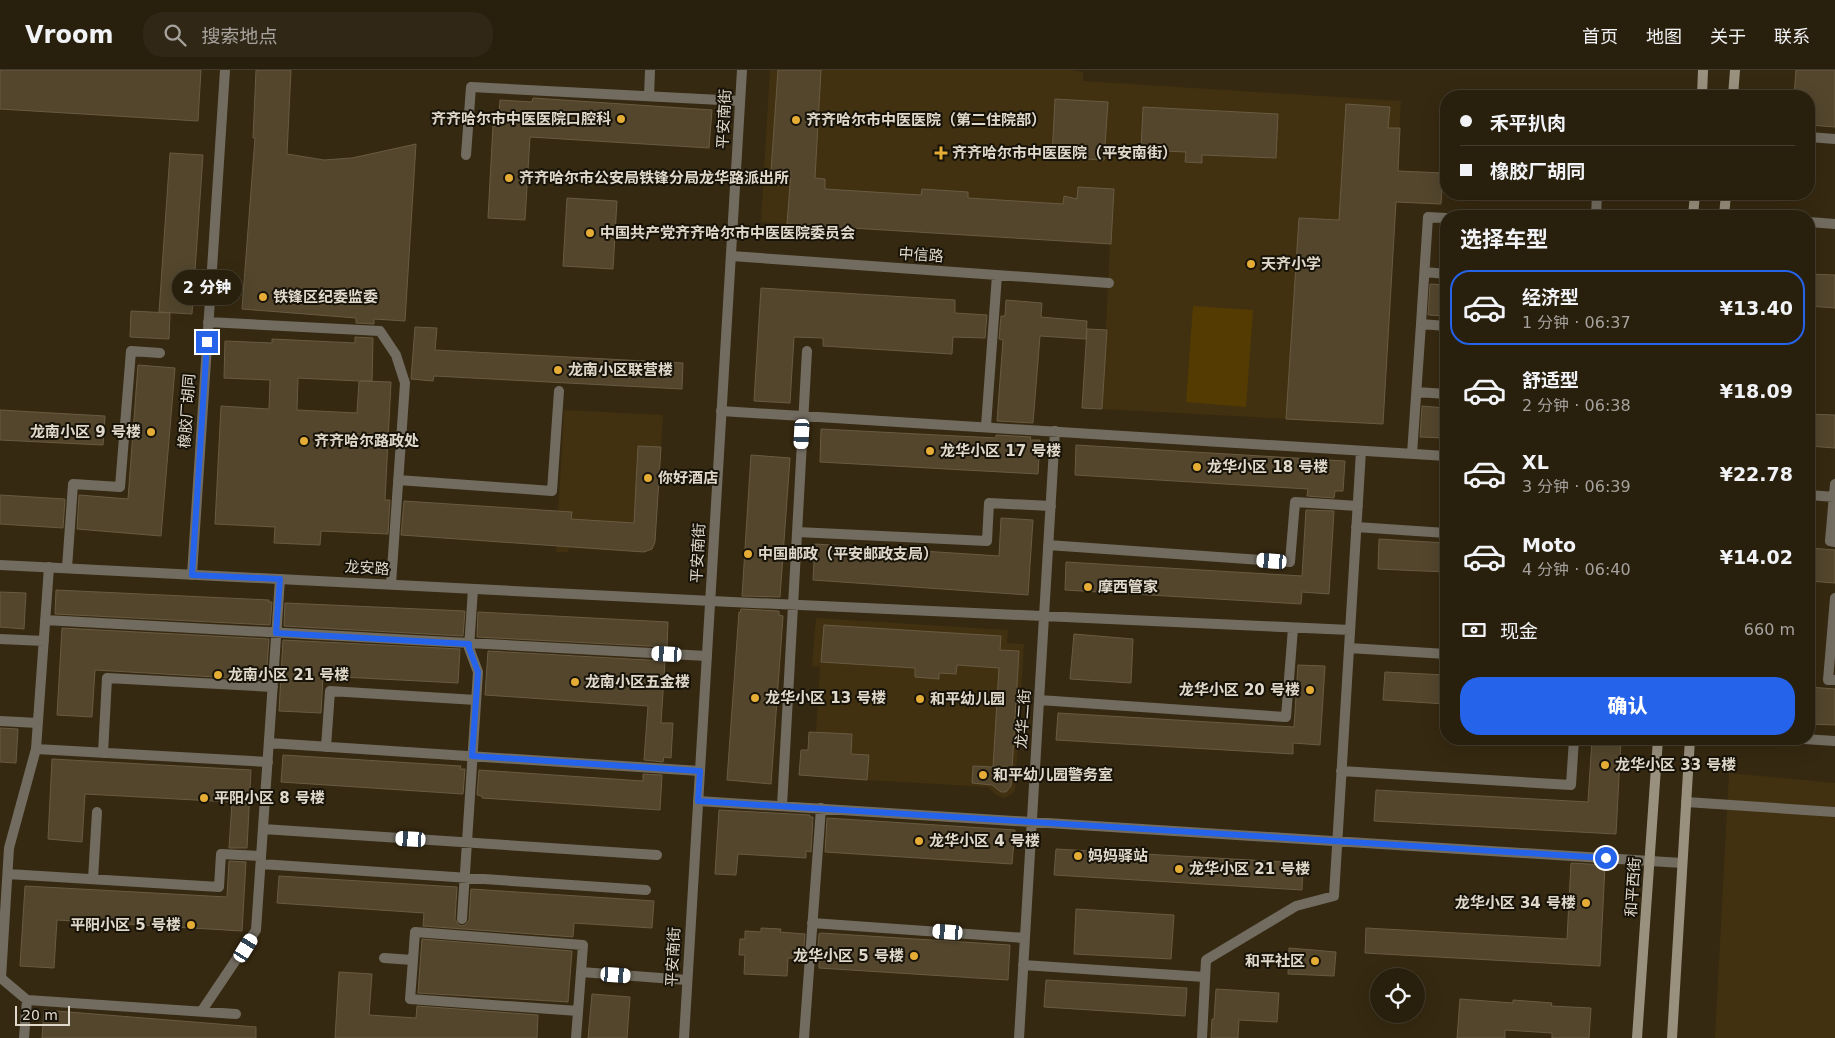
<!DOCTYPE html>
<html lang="zh">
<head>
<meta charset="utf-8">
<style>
  body { margin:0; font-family:"DejaVu Sans","Noto Sans SC",sans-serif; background:#302716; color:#f1f3f6; height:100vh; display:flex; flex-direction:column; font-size:19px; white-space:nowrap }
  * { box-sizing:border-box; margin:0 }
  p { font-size:16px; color:#a5a29d }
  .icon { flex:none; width:28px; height:28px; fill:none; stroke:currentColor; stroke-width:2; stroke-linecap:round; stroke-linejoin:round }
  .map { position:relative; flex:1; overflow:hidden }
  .sheet { position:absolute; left:1440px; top:140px; width:375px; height:535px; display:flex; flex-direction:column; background:#281f0d; border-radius:20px; box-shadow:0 5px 20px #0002,0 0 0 1px #443d2e }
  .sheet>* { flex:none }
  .top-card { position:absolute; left:1440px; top:20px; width:375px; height:110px; border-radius:20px; box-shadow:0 5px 20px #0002,0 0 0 1px #443d2e; display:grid; align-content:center; height:110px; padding:0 20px; background:#281f0d }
  .buttons { position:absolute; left:1370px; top:898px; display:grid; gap:10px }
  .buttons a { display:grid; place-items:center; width:55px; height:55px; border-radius:50%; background:#281f0d; box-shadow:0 5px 20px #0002,0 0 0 1px #443d2e; font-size:25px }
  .scale { position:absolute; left:15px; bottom:12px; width:55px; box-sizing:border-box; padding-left:5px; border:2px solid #e0d8ca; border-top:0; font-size:14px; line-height:18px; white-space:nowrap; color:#e0d8ca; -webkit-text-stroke:4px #181309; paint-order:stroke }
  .end { position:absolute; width:22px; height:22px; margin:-11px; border:6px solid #2563eb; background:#fff; box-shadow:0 0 0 2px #fff }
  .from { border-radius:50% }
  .bubble { position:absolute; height:35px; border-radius:18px; background:#281f0d; box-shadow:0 5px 20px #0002,0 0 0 1px #443d2e; font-size:16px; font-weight:800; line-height:35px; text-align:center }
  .car { position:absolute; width:15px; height:30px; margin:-15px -8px; border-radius:6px; box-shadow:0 0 4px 1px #0007; background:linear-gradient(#fff 24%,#345 0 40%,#fff 0 76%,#345 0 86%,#fff 0) }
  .top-card b { display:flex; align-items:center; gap:18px; height:48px; font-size:19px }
  .top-card b+b { border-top:1px solid #443d2e }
  .top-card i { width:12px; height:12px; background:#f1f3f6 }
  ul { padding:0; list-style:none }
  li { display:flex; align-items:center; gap:15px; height:75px; margin:0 10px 8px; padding:0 10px; border:2px solid transparent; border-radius:20px }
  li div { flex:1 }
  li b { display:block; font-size:19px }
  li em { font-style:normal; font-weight:800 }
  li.active { border-color:#2563eb }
  li>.icon { width:45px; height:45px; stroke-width:1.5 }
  h2 { padding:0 20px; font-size:22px; line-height:60px }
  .pay { display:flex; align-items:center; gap:12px; height:55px; padding:0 20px; font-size:19px }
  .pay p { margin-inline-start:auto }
  .primary-button { display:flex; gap:10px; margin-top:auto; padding:10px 20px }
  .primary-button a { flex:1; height:58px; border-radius:20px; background:#2563eb; color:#fff; font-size:20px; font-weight:800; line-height:58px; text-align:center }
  header { display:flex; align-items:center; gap:30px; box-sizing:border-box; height:70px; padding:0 25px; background:#281f0d; border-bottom:1px solid #443d2e }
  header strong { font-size:24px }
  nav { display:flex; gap:28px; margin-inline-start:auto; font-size:18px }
  .search { width:350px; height:45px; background:#302716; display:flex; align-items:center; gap:12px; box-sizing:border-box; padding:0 18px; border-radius:20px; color:#a5a29d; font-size:19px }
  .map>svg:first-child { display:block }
</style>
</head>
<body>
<header>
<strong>Vroom</strong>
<div class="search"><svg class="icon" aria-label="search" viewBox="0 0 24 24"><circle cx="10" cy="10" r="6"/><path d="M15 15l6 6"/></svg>搜索地点</div>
<nav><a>首页</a><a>地图</a><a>关于</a><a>联系</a></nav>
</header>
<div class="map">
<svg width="1835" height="968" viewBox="0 0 1835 968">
  <rect width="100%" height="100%" fill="#362911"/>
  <path fill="#413111" d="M770,0H1072L1083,2V11L1401,31L1383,354L1102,339L1110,174L761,152Z
    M564,340L663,345L655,472L652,479L644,482L569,478L568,482H556Z
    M816,548L1008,560L1007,573L1024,574L1015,720L1011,725L1003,728L995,724L988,717L867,710L868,685L851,684L852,665L816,662L820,597L812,596Z
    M1729,703L1835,713V968H1715Z"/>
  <path fill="#543b01" d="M1193,236L1253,240L1246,337L1186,332Z"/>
  <path fill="#53462d" stroke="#695b41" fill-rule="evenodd" d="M0,0H201L198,51L0,39Z
    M256,0H291L287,84L324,90L352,88L416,74L405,251L374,249V254L356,253V248L242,239L255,68H253Z
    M778,0H821L815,108L825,109V119L921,125L922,119L968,122V128L1063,134L1064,126L1077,129L1078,117L1114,119L1111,174L787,154L791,102L771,101Z
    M1796,0H1835V57L1809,55V26H1794Z
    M533,28L712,40L709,78L530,67L525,150L488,148L493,56H498L500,30L532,32Z
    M1055,29L1108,32L1104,90L1052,87Z
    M1346,34L1390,37L1388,58H1400L1398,101L1443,103L1441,134L1396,132L1383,354L1286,349L1299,148L1339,150Z
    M1143,37L1278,44L1276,88L1202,85V93L1185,92L1186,82L1141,80Z
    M170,83L203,85L192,244L159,242Z
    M567,128L617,131L613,199L563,196Z
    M1809,204L1835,205V238L1809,236Z
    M1430,214L1446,215V246L1428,245Z
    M761,218L955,230V243L987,245L985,268L953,267L952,284L823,276V268L794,267L790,333L754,331Z
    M1006,230L1042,233L1041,247L1087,251L1086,269L1040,266L1033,353L997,351L1003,270L999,269L1001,246H1005Z
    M131,241L170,243L169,269L130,267Z
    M415,257L437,258L435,280L683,293L682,319L434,306L433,311L411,309Z
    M1087,259L1107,260L1102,339L1082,338Z
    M355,267L373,268L372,311H360L391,312L385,430H390L388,464L321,461L320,475L274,473L275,457L215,454L221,336L269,339L270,310L224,308L225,271L272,273V269L355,273ZM298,308L359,311L357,343L297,340Z
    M138,295L175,298L161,466L77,459L79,425L128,429Z
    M1422,336L1446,338V368L1420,367Z
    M0,340L105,346L103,375L0,370Z
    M1809,344L1835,345V378L1809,376Z
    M821,359L996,368V365L1031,367L1030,370H1040L1038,404L820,392Z
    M1076,375L1345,391L1343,421H1335L1334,428L1307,426L1308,419L1075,405Z
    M638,376L661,377L655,472L652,479L644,482L401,465L404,431L572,442L571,449L634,453Z
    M751,385L790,388L780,527L742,526Z
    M0,425L65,429L63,458L0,454Z
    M1306,440L1334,441L1329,524L1302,522L1301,534L1065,520L1066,492L1302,506Z
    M1001,448L1033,450L1028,525L813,510L815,474L999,486Z
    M1379,469L1446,473V502L1378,499Z
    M1809,478L1835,480V513L1809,511Z
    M56,520L269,530V532H272L270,555L55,544Z
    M0,522L26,523L24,559L0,557Z
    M285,533L465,541L463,566L284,556Z
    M741,539L779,541V545L783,546L771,714L727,710L739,542L740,543Z
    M478,542L668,552L667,577L477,567Z
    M824,555L1001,566L1000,580L1019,581L1011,716L1006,722H1001L992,715L972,713L973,696L993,697L999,598L957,595L956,604L939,603V609L915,607V598L821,592Z
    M62,558L269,569L266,610L95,600L92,647L57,645Z
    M1074,564L1133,569L1131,613L1070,609Z
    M283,570L460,579L458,613L323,606L321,643L279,641Z
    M488,581L665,591L661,653H673L671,688L664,687L663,692L644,690L648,636L485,625Z
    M1298,595L1325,596L1320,675L1293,673V684L1056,670L1058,643L1294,657Z
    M1385,602L1446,605V634L1383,630Z
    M1809,617L1835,619V655L1809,654Z
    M0,658L18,659L16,693L0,692Z
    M809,662L852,664L851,684L869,685L867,710L799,705L801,680H808Z
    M1592,669H1621L1616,764L1374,751L1376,720L1588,732Z
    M283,685L461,696L460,699H465L463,724L281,712Z
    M52,689L251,700L247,778H229L232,732L85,724L82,772L48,769Z
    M479,700L643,711V704L662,705L660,740L482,728V726L477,725Z
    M719,740L810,745V747H813L811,782L806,781V788L738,784L736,805L715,804Z
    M827,748L1015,760L1012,794L825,782Z
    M1056,779L1303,793L1302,820L1054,805Z
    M229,791L246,792L242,861L57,850L54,898L20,896L25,816L227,827Z
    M1571,793L1605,795L1600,896L1365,883L1366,858L1567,869Z
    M279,806L457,817L455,849L458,854L461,856L465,855L469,850L471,819L654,831L652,858L574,853L573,867L423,856L424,843L277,833Z
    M1076,839L1174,845L1171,889L1074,884Z
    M761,858L781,859L780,862L805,864L803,889L788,888L787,906L744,904L745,885H739L740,869H745V861L761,862Z
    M821,863L1010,875L1008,910L819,898V890L817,889L819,864Z
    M422,869L572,881L568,932L418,923Z
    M1289,878L1336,882L1334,906L1288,904Z
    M339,902L372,904L369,945L416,948L417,936L538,945L537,968H335Z
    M1046,910L1187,918L1185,946L1044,937Z
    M1216,919L1279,923L1277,952L1239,950L1238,968H1211L1212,949H1214Z
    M592,924L630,927L627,968H588Z
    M1460,929L1513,933V930L1552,933L1551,936L1591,938L1589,968H1552V963L1505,960V968H1457Z
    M44,940L256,957V968H42Z"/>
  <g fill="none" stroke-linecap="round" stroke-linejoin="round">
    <path stroke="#726c60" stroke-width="10" d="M649,26L650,0
      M1809,67L1835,69
      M466,85L471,17L740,31
      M1596,146L1597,124
      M1809,152L1835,154
      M731,186L1109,213
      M1425,202L1446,204
      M208,252L380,261L396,285L405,313L391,514
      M1421,254L1428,147L1446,148
      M1417,322L1446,324
      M721,341L1446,386
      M986,356L997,205
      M1412,384L1421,254L1446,256
      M398,410L552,421L559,321
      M1835,414L1830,471L1835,472
      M1809,425L1834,427
      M1356,457L1446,463
      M797,462L987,471L989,433L1051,436
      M1048,475L1290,492L1295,432L1358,436
      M49,497L36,679L9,778L1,908L27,930L236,944
      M67,498L73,414L120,417L131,281L160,283
      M192,505L225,0
      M1835,528L1828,610H1835
      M732,532L1350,560
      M45,550L707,586
      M0,569L44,571
      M1349,578L1446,584
      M1039,630L1286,647L1293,558
      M0,651L38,653
      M1804,669L1835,671
      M269,673L700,701
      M326,677L330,621L476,630
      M36,679L268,692
      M103,683L107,608L273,617
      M1341,701L1571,715L1574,669
      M698,731L1682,793
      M1686,732L1835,742
      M782,736L807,281
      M263,759L657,785
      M261,794L646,820
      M8,804L219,817L221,784L261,786
      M93,809L97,742
      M462,849L478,602L469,578L473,519
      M812,853L1025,868
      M384,888L413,890L415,862L583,875L581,902
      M413,890L410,929L578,941
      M1023,895L1205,907
      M201,942L256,860L280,509
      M24,968L27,930
      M576,968L581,902L687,910
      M804,968L821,738
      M1019,968L1055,361
      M1202,968L1206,890L1296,836L1334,826L1361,381"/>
    <path stroke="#726c60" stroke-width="10" d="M0,495L732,532
      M684,968L742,0"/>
    <path stroke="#9a907e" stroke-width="10" d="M1702,26L1703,0
      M1733,26L1735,0
      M1693,146L1695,124
      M1724,146L1726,124
      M1637,968L1658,669
      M1672,968L1690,669"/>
  </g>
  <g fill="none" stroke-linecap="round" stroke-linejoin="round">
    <path stroke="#2563eb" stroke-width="6" d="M207,272L192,505L280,509L276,563L469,574V578L478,602L472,686L700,701L698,731L1606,788"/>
  </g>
  <g fill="#e5ad35" stroke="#181309" stroke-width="2">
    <circle cx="621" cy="49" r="5"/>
    <circle cx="796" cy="50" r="5"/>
    <path d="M938.5 75.5h5v5h5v5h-5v5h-5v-5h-5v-5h5z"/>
    <circle cx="509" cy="108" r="5"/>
    <circle cx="590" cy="163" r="5"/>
    <circle cx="1251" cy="194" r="5"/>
    <circle cx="263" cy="227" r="5"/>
    <circle cx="558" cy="300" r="5"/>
    <circle cx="151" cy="362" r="5"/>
    <circle cx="304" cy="371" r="5"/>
    <circle cx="930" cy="381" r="5"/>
    <circle cx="1197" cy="397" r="5"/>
    <circle cx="648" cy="408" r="5"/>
    <circle cx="748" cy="484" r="5"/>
    <circle cx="1088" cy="517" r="5"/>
    <circle cx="218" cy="605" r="5"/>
    <circle cx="575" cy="612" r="5"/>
    <circle cx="1310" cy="620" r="5"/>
    <circle cx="755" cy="628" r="5"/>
    <circle cx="920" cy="629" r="5"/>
    <circle cx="1605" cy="695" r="5"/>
    <circle cx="983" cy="705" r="5"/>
    <circle cx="204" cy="728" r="5"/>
    <circle cx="919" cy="771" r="5"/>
    <circle cx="1078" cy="786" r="5"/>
    <circle cx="1179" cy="799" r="5"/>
    <circle cx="1586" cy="833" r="5"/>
    <circle cx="191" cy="855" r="5"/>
    <circle cx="914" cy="886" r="5"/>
    <circle cx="1315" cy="891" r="5"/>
  </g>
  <g text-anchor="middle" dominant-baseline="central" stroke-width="4" stroke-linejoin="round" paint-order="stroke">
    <g font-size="15" font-weight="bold" fill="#e0d8ca" stroke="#181309" text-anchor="start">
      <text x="611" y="49" text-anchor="end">齐齐哈尔市中医医院口腔科</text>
      <text x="806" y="50">齐齐哈尔市中医医院（第二住院部）</text>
      <text x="952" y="83">齐齐哈尔市中医医院（平安南街）</text>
      <text x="519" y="108">齐齐哈尔市公安局铁锋分局龙华路派出所</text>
      <text x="600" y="163">中国共产党齐齐哈尔市中医医院委员会</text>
      <text x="1261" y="194">天齐小学</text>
      <text x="273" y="227">铁锋区纪委监委</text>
      <text x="568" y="300">龙南小区联营楼</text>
      <text x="141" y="362" text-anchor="end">龙南小区 9 号楼</text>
      <text x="314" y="371">齐齐哈尔路政处</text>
      <text x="940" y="381">龙华小区 17 号楼</text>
      <text x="1207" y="397">龙华小区 18 号楼</text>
      <text x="658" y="408">你好酒店</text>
      <text x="758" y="484">中国邮政（平安邮政支局）</text>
      <text x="1098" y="517">摩西管家</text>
      <text x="228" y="605">龙南小区 21 号楼</text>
      <text x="585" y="612">龙南小区五金楼</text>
      <text x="1300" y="620" text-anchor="end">龙华小区 20 号楼</text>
      <text x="765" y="628">龙华小区 13 号楼</text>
      <text x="930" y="629">和平幼儿园</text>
      <text x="1615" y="695">龙华小区 33 号楼</text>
      <text x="993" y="705">和平幼儿园警务室</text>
      <text x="214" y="728">平阳小区 8 号楼</text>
      <text x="929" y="771">龙华小区 4 号楼</text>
      <text x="1088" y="786">妈妈驿站</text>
      <text x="1189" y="799">龙华小区 21 号楼</text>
      <text x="1576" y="833" text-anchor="end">龙华小区 34 号楼</text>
      <text x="181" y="855" text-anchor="end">平阳小区 5 号楼</text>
      <text x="904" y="886" text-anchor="end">龙华小区 5 号楼</text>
      <text x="1305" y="891" text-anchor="end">和平社区</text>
    </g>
    <g font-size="15" fill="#e0d8ca" stroke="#181309">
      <text transform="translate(724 49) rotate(-87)">平安南街</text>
      <text transform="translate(921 185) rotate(4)">中信路</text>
      <text transform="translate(187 341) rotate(-86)">橡胶厂胡同</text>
      <text transform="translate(698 483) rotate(-87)">平安南街</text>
      <text transform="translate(367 498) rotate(3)">龙安路</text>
      <text transform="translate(1023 649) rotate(-86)">龙华二街</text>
      <text transform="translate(1633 817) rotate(-86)">和平西街</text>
      <text transform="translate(673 887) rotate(-87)">平安南街</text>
    </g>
  </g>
</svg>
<div class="buttons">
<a><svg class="icon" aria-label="locate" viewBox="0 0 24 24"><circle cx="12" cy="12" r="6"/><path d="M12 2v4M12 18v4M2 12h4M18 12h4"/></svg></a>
</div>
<div class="scale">20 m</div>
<i class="end from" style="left:1606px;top:788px"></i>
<i class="end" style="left:207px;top:272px"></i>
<div class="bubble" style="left:172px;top:200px;width:70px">2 分钟</div>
<i class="car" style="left:802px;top:364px;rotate:183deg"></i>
<i class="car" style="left:1272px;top:491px;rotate:274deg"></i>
<i class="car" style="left:667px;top:584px;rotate:273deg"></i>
<i class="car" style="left:411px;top:769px;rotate:273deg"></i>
<i class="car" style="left:948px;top:862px;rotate:274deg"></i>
<i class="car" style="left:246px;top:878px;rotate:32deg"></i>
<i class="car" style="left:616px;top:905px;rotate:94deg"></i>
<div class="top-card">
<b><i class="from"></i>禾平扒肉</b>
<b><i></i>橡胶厂胡同</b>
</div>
<section class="sheet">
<h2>选择车型</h2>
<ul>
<li class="active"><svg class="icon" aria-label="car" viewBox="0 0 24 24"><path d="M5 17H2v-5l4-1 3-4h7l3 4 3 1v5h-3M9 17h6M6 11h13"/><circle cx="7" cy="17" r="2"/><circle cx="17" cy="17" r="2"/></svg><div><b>经济型</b><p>1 分钟 · 06:37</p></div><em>¥13.40</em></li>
<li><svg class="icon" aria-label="car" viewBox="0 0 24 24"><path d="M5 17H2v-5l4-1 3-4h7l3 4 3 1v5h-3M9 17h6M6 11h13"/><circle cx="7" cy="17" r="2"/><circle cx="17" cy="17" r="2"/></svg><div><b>舒适型</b><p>2 分钟 · 06:38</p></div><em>¥18.09</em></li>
<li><svg class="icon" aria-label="car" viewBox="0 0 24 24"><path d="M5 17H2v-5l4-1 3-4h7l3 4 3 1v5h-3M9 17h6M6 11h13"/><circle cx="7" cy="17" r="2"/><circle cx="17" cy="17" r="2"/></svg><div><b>XL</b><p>3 分钟 · 06:39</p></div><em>¥22.78</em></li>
<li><svg class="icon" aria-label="car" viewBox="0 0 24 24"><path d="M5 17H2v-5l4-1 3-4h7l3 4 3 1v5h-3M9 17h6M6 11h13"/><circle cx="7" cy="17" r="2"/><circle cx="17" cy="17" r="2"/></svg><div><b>Moto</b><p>4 分钟 · 06:40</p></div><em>¥14.02</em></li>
</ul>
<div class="pay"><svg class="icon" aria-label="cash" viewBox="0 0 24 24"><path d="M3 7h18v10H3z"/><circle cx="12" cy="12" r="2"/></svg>现金<p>660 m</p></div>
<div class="primary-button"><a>确认</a></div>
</section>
</div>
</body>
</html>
